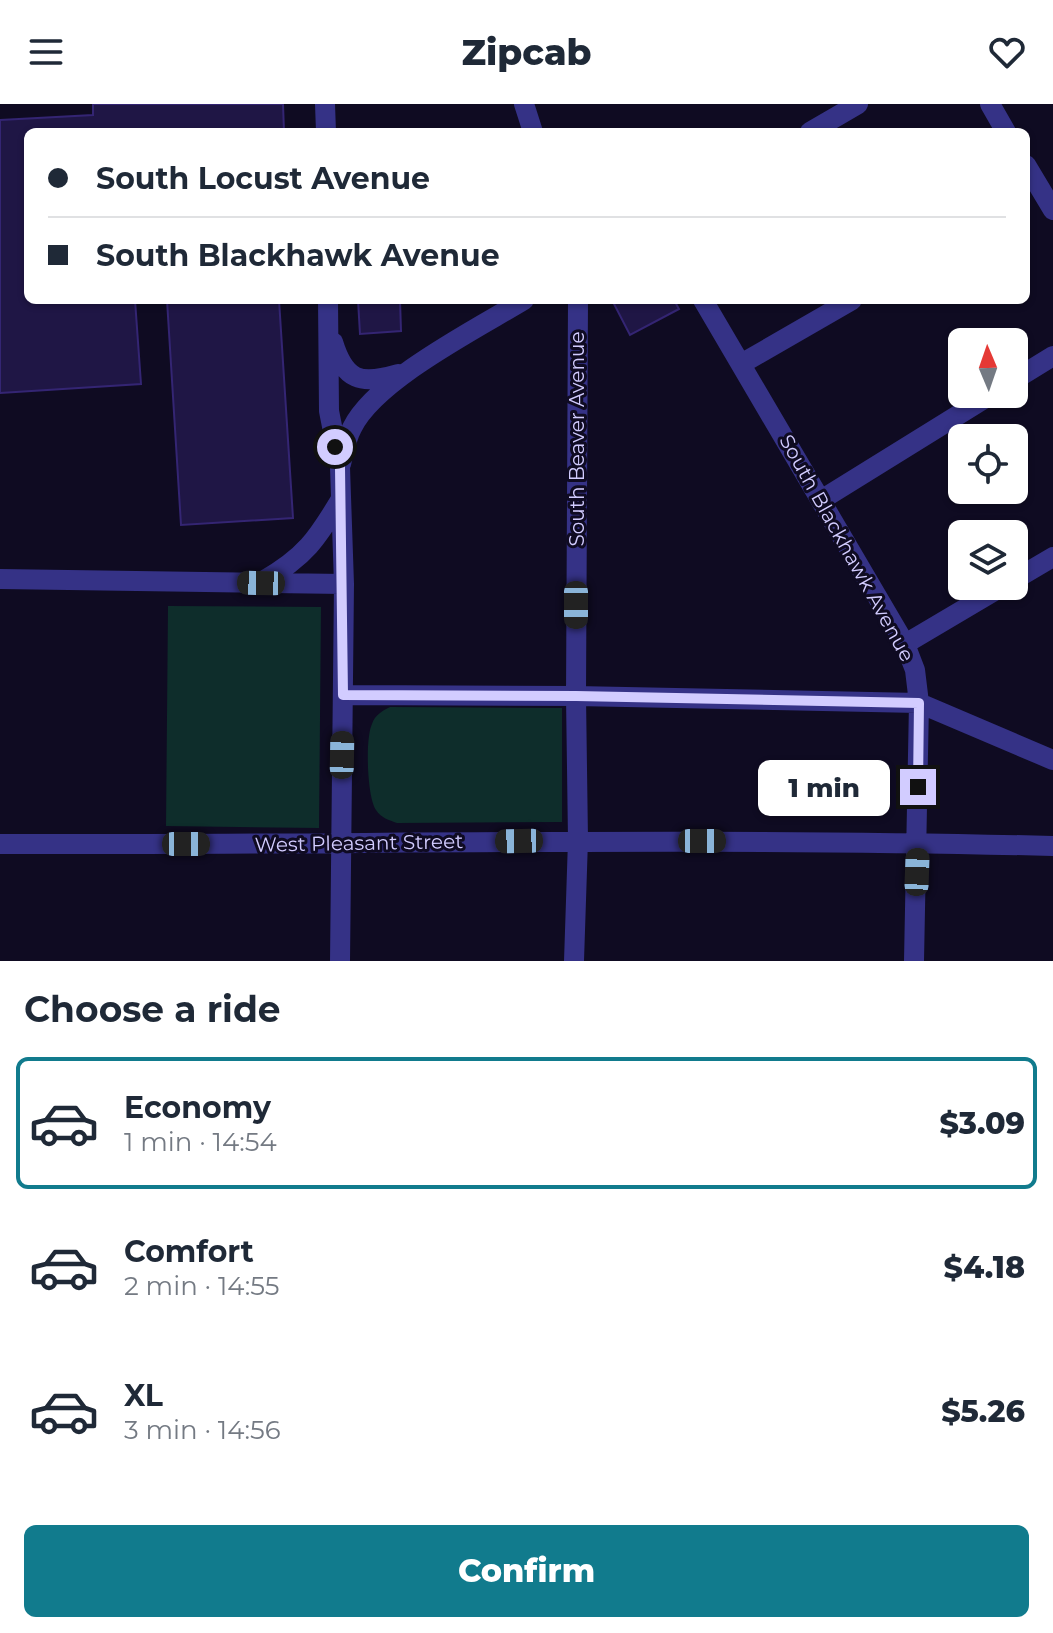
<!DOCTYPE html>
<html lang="en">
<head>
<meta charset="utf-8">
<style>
  body { margin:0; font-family:Montserrat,sans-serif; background:#f6f6f7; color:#1f2937; height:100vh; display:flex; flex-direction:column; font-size:30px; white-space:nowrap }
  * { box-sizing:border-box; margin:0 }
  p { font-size:26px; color:#747a83 }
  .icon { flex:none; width:44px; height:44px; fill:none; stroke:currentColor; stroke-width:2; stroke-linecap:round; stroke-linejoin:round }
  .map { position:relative; height:857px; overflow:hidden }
  .details { display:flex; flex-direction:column; background:#fff; flex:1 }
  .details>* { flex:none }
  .banner { position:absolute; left:24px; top:24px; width:1006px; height:176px; border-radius:12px; box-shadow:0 2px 6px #0004; display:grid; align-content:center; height:176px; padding:0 24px; background:#fff }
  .needle { width:52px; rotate:358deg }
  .fabs { position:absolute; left:948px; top:224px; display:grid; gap:16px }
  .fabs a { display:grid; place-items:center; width:80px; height:80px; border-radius:12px; background:#fff; box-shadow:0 2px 6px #0004; font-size:40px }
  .end { position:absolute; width:36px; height:36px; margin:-18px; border:10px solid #d2ccff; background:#111; box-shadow:0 0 0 4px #111 }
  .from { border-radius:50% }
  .bubble { position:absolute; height:56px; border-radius:12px; background:#fff; box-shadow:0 2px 6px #0004; font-size:26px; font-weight:800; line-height:56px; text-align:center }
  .car { position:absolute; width:24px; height:48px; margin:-24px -12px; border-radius:10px; box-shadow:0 0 6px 2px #0007; background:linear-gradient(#222 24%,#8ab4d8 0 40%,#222 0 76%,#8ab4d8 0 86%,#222 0) }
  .banner b { display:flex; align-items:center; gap:28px; height:76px; font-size:30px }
  .banner b+b { border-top:2px solid #e0e1e3 }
  .banner i { width:20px; height:20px; background:#1f2937 }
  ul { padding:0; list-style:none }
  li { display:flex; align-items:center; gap:24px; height:132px; margin:0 16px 12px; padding:0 8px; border:4px solid transparent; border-radius:12px }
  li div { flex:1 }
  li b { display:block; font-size:30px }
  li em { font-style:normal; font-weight:800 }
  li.on { border-color:#117b8d }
  li>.icon { width:72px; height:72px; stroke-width:1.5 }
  h2 { padding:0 24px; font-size:36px; line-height:96px }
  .primary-button { display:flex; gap:16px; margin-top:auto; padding:16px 24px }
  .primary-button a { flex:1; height:92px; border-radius:12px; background:#117b8d; color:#fff; font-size:32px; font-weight:800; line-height:92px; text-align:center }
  header { display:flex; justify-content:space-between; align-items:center; height:104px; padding:0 24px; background:#fff; font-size:36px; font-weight:800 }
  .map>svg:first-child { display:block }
</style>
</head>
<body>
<header><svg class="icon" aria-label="menu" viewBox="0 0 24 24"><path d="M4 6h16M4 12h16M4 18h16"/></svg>Zipcab<svg class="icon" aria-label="heart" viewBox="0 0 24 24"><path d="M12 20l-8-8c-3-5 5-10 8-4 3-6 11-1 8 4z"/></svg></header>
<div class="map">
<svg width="1053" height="857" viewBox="0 0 1053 857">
  <rect width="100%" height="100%" fill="#0f0b22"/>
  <path fill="#0e2d2b" d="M168,502L321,503L319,724L166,722Z
    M390,603L562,604V718L397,719C389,716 381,714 376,706C367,693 365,634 372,620C375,611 382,607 390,603Z"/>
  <path fill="#1f1645" stroke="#342573" stroke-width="2" d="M93,0H283L284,28H28V196H135L141,280L0,289V16L93,11Z
    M167,196H279L293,414L181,421Z
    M358,196H400L401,227L360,230Z
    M617,196H674L679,205L630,231L613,198Z"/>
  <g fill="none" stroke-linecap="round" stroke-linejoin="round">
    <path stroke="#353286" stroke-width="20" d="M325,0L326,28
      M524,0L533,28
      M990,0L1006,28
      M810,28L858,0
      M1026,61L1053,106
      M328,196L329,307L340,363L344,480L340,857
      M703,196L905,540L915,566L919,599L914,857
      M333,238C345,277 360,281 398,270
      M741,260L852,196
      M1014,276L1053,252
      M341,360C344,348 346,335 352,324C375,276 478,224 524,196
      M821,396L992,290
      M0,475L344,480
      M1014,476L1053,453
      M263,477C305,453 317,435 341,395
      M905,540L1003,482
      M343,591L576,592L919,599L1053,656
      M0,740C351,741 702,733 1053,742
      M574,857L578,736L576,592L578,196"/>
  </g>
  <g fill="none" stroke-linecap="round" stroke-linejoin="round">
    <path stroke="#d2ccff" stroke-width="10" d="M335,343L340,363L343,591L576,592L919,599L918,683"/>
  </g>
  <g text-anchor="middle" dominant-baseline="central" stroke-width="6" stroke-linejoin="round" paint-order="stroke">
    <g font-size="20" fill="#d2ccff" stroke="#0f0b22">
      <text transform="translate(577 335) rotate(-90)">South Beaver Avenue</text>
      <text transform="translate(847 444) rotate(61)">South Blackhawk Avenue</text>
      <text transform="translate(359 739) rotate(-1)">West Pleasant Street</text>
    </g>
  </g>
</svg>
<div class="fabs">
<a><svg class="needle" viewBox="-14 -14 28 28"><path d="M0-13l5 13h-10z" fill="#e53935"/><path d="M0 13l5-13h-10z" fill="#747a83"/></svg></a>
<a><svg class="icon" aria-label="locate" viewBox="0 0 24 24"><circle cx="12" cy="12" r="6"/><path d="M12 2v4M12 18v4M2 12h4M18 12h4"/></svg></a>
<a><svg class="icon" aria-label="layers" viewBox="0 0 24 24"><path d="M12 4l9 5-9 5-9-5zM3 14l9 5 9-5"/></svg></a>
</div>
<i class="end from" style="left:335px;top:343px"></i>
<i class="end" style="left:918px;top:683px"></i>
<div class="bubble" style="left:758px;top:656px;width:132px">1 min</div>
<i class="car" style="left:261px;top:479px;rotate:271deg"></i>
<i class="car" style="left:576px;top:501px;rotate:180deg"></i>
<i class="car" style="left:342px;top:651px;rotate:1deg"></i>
<i class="car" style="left:519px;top:737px;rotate:269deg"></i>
<i class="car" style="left:702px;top:737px;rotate:90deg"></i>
<i class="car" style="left:186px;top:740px;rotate:90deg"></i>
<i class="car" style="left:917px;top:768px;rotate:2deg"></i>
<div class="banner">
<b><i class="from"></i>South Locust Avenue</b>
<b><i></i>South Blackhawk Avenue</b>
</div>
</div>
<section class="details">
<h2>Choose a ride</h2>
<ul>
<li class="on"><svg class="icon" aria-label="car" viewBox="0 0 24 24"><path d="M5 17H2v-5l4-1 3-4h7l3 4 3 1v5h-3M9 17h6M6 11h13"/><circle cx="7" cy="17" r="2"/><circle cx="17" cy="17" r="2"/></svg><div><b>Economy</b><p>1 min · 14:54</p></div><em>$3.09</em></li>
<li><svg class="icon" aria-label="car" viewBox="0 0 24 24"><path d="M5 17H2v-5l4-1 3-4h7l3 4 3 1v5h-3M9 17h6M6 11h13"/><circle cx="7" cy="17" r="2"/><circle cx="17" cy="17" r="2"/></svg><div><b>Comfort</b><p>2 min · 14:55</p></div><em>$4.18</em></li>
<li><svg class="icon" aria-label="car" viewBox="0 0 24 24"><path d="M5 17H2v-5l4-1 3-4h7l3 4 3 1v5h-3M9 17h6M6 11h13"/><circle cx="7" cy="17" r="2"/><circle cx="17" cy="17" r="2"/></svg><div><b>XL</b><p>3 min · 14:56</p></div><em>$5.26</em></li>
</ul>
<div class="primary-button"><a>Confirm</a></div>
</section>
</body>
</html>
